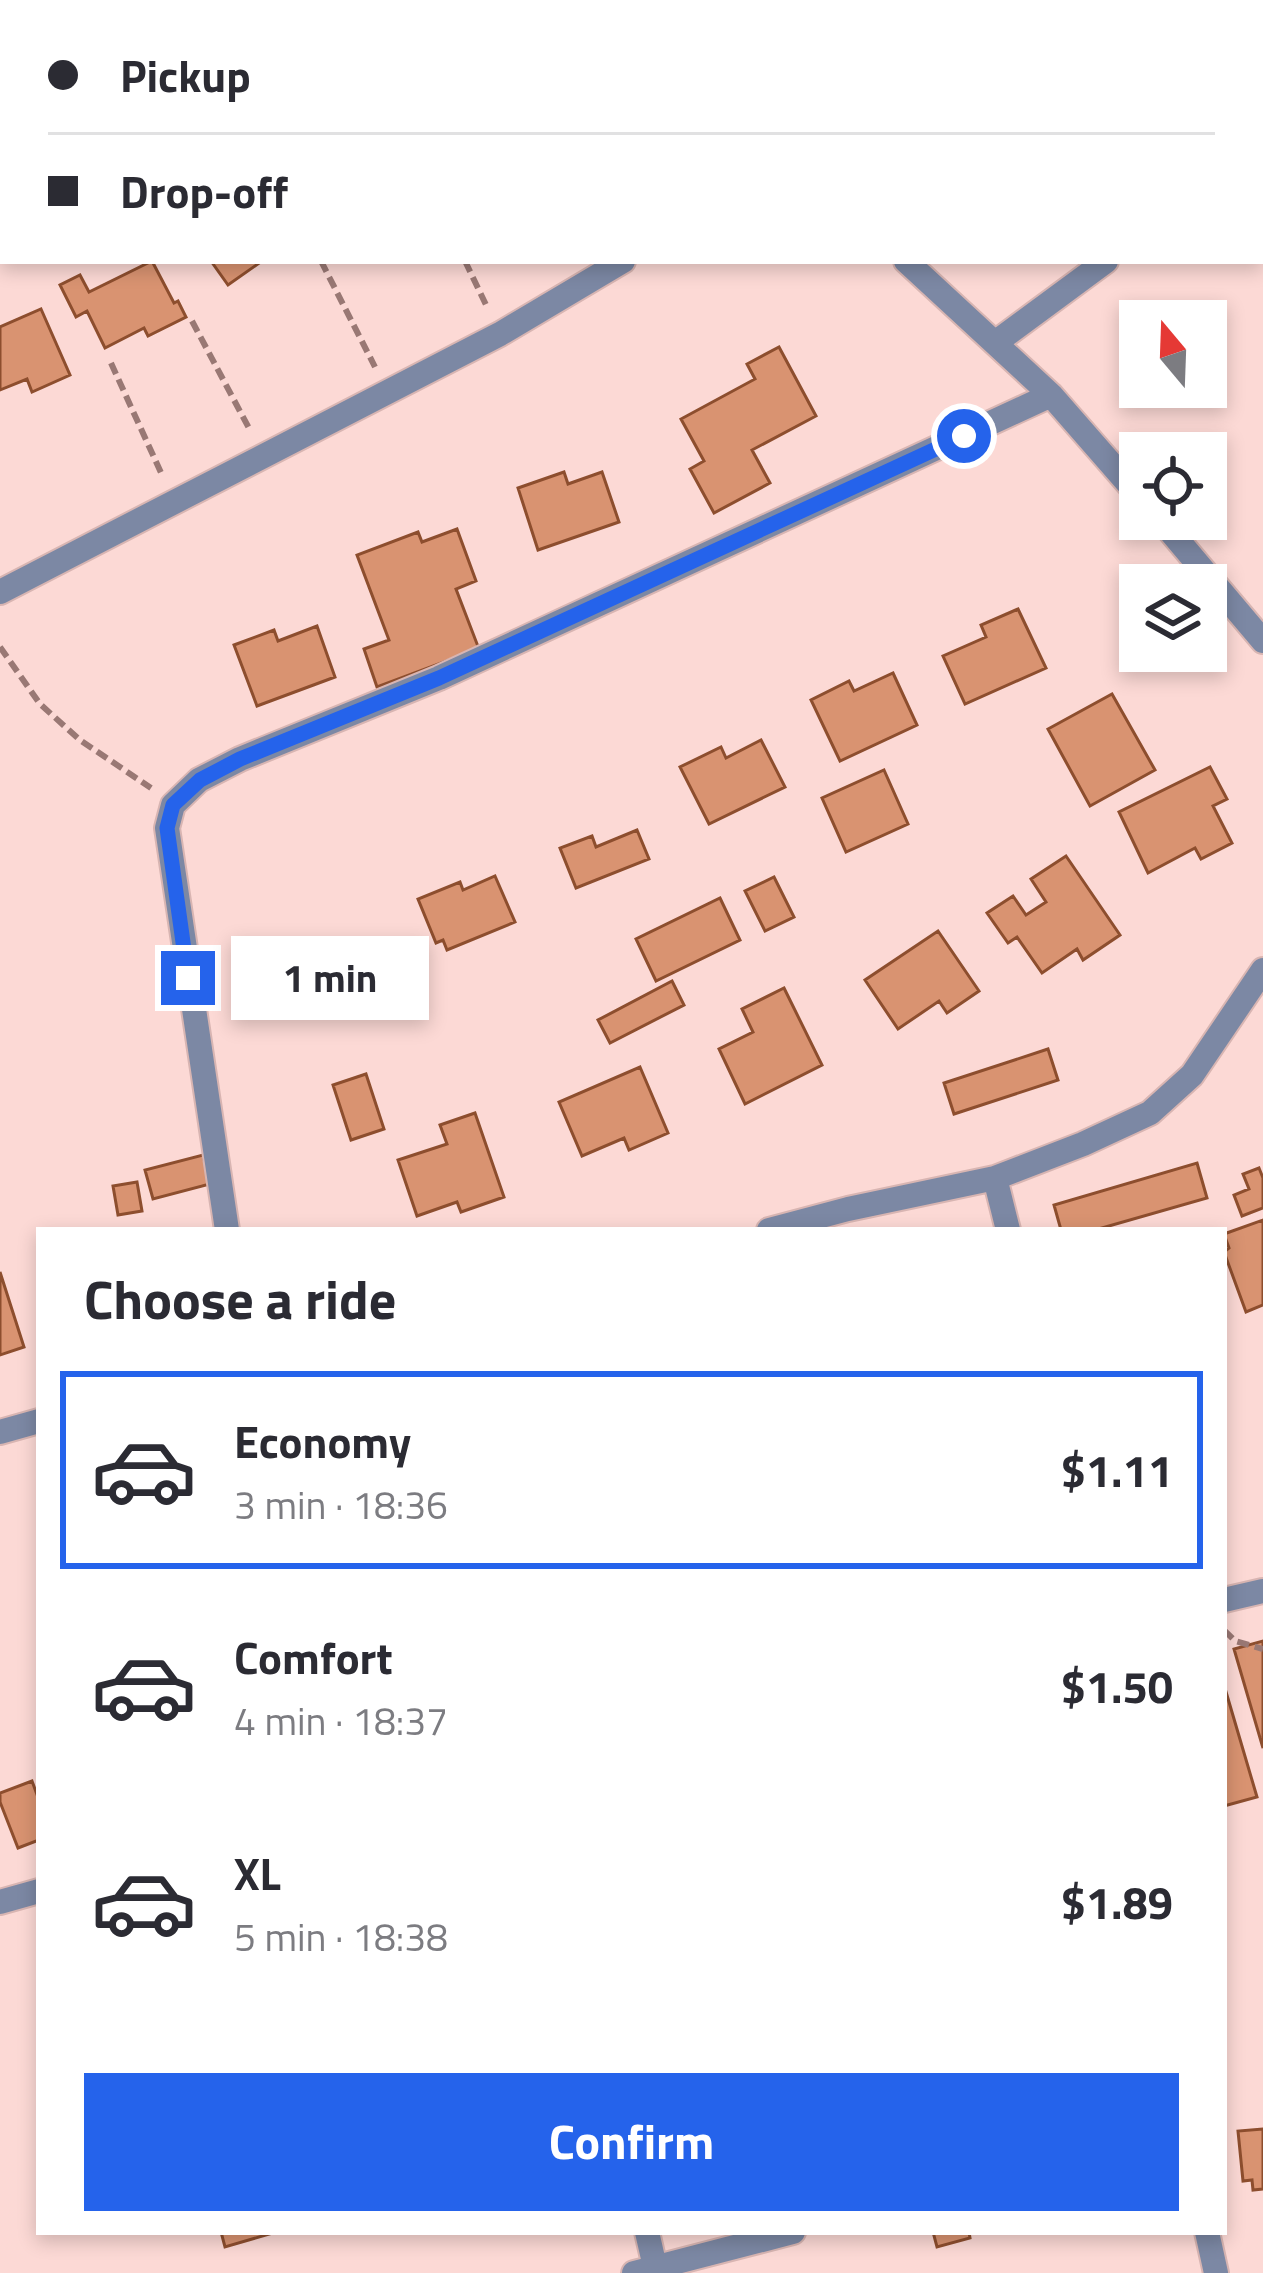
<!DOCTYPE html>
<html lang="en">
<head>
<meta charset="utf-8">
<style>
  body { margin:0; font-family:"Titillium Web",sans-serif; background:#f2f2f3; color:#2b2b33; height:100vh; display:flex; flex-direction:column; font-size:45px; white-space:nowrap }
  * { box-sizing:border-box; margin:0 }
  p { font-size:39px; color:#7c7c81 }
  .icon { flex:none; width:66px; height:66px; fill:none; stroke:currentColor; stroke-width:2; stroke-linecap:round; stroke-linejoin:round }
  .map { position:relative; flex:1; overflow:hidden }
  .panel { position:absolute; left:36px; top:1227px; width:1191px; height:1008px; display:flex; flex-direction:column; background:#fff; border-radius:0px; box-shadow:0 6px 18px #0003 }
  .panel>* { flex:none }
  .top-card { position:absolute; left:0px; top:0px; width:1263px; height:264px; box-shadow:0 6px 18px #0003; display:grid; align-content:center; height:264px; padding:0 48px; background:#fff }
  .needle { width:78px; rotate:341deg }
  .fabs { position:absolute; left:1119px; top:300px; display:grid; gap:24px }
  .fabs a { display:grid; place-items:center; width:108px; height:108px; border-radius:0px; background:#fff; box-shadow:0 6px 18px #0003; font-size:60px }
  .end { position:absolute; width:54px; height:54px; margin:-27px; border:15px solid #2563eb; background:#fff; box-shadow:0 0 0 6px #fff }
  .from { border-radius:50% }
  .bubble { position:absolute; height:84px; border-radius:0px; background:#fff; box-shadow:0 6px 18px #0003; font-size:39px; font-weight:700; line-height:84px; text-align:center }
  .top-card b { display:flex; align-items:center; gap:42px; height:114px; font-size:45px }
  .top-card b+b { border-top:3px solid #e1e1e2 }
  .top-card i { width:30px; height:30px; background:#2b2b33 }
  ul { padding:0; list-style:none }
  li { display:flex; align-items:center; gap:36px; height:198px; margin:0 24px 18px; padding:0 24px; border:6px solid transparent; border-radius:0px }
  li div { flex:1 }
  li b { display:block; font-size:45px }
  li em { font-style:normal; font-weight:700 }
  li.active { border-color:#2563eb }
  li>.icon { width:108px; height:108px; stroke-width:1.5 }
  h2 { padding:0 48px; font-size:54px; line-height:144px }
  .button { display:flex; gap:24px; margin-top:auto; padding:24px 48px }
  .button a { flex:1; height:138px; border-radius:0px; background:#2563eb; color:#fff; font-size:48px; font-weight:700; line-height:138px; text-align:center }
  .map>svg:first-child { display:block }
</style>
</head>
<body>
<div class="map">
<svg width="1263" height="2273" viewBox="0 0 1263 2273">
  <rect width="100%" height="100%" fill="#fcd9d5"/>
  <path fill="#d99371" stroke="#8d4e2e" stroke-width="3" d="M152,261L174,303L178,301L186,317L148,336L144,328L105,348L87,311L76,317L60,285L80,275L89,292Z
    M211,261H262L228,285Z
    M41,309L70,375L32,392L27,379L0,390V327Z
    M779,347L816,416L752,450L770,483L714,513L690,469L704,461L681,419L755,379L747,364Z
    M564,472L568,484L602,472L619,522L538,550L518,488Z
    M457,529L476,581L456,589L479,649L377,687L364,649L389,640L357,555L418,532L422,542Z
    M1018,609L1046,668L965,704L943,656L986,637L981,625Z
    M317,626L335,677L257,706L234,645L274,630L278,641Z
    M893,673L917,725L840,761L811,700L849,681L854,691Z
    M1112,694L1155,770L1090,806L1048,729Z
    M761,740L785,787L709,824L680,767L721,747L726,758Z
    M1210,767L1227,799L1213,806L1232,843L1201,859L1195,848L1148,873L1119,812Z
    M884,770L908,824L846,852L822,798Z
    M637,830L649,859L576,888L560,848L592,836L596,847Z
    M1066,856L1120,935L1083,960L1077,949L1042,973L1017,937L1008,943L987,913L1013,896L1026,915L1046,902L1031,879Z
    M495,876L515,922L447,950L443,940L436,943L418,899L460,882L463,890Z
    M774,877L794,917L765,931L745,891Z
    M720,898L740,940L656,981L636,939Z
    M938,931L979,991L947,1013L939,1001L898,1029L865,980Z
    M672,981L684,1005L610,1043L598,1020Z
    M784,988L822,1065L745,1104L719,1049L753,1032L742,1009Z
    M1048,1049L1058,1080L954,1114L944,1083Z
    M640,1067L668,1133L629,1150L624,1138L582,1156L559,1102Z
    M366,1074L384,1129L351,1140L333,1085Z
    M475,1113L504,1197L461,1212L457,1202L417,1216L398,1160L447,1144L440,1125Z
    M203,1155L210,1184L153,1199L145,1170Z
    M1197,1163L1207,1198L1095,1230H1061L1054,1205Z
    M1259,1168L1263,1178V1208L1242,1216L1234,1195L1249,1189L1243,1174Z
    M137,1182L142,1211L118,1215L113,1186Z
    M1263,1220V1305L1246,1312L1224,1252L1229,1248L1224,1234Z
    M0,1272L24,1347L0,1355Z
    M1263,1641V1748L1234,1649Z
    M1224,1685L1257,1797L1224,1806Z
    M32,1781L39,1800V1840L18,1848L0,1802V1793Z
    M1263,2129V2189L1253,2190L1252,2180L1243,2181L1238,2131Z
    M221,2232H276L225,2247Z
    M933,2232H969L970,2238L937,2247Z"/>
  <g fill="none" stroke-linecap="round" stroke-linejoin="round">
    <defs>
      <path id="minor" d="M616,0L619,3
        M1260,149L1263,147
        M906,261L1051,395L1140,497
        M995,343L1106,261
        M1160,519L1263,641
        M0,592L500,334L623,261
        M995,1178L1008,1230
        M227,1230L167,828L173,805L199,780L240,759L439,678L1051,395
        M769,1230L848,1209L995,1178L1083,1144L1150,1113L1192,1075L1263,970
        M0,1432L39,1421
        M1224,1600L1263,1591
        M0,1902L39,1891
        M647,2232L655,2267
        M1207,2232L1216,2273
        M634,2273L793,2232"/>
    </defs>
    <use href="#minor" stroke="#d8b5b2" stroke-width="28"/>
    <path stroke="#997874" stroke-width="6" stroke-dasharray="12 6" stroke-linecap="butt" d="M321,261L375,367
      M465,261L488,309
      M192,321L251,432
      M111,363L163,477
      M0,647L40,704L80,740L151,788
      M1224,1630L1235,1641L1263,1649"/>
    <use href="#minor" stroke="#7c88a4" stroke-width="24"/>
  </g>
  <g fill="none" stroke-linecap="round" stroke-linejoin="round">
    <path stroke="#2563eb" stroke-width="15" d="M188,978L167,828L173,805L200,780L240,759L439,678L964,436"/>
  </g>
</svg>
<div class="fabs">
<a><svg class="needle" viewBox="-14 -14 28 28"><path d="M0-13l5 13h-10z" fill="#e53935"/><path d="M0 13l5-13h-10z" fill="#7c7c81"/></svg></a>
<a><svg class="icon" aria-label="locate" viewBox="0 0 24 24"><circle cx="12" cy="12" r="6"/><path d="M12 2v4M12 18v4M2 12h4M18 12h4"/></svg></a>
<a><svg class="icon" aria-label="layers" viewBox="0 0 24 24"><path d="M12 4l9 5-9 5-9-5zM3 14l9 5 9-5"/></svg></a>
</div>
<i class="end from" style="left:964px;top:436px"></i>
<i class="end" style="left:188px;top:978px"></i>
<div class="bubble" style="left:231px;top:936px;width:198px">1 min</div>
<div class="top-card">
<b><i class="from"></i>Pickup</b>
<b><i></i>Drop-off</b>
</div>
<section class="panel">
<h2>Choose a ride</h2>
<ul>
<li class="active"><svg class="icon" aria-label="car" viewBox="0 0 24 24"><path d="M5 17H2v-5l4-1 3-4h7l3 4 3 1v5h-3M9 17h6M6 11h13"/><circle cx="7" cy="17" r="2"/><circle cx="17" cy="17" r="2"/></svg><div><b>Economy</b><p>3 min · 18:36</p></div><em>$1.11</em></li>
<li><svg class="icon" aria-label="car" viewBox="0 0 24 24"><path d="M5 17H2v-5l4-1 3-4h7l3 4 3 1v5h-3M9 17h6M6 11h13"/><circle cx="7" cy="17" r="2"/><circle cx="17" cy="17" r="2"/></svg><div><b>Comfort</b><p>4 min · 18:37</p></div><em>$1.50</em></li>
<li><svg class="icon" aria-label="car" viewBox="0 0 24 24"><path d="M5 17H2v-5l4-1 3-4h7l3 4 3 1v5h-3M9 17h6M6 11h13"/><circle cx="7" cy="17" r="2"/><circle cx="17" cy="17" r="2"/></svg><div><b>XL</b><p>5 min · 18:38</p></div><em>$1.89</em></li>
</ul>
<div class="button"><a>Confirm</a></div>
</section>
</div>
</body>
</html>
